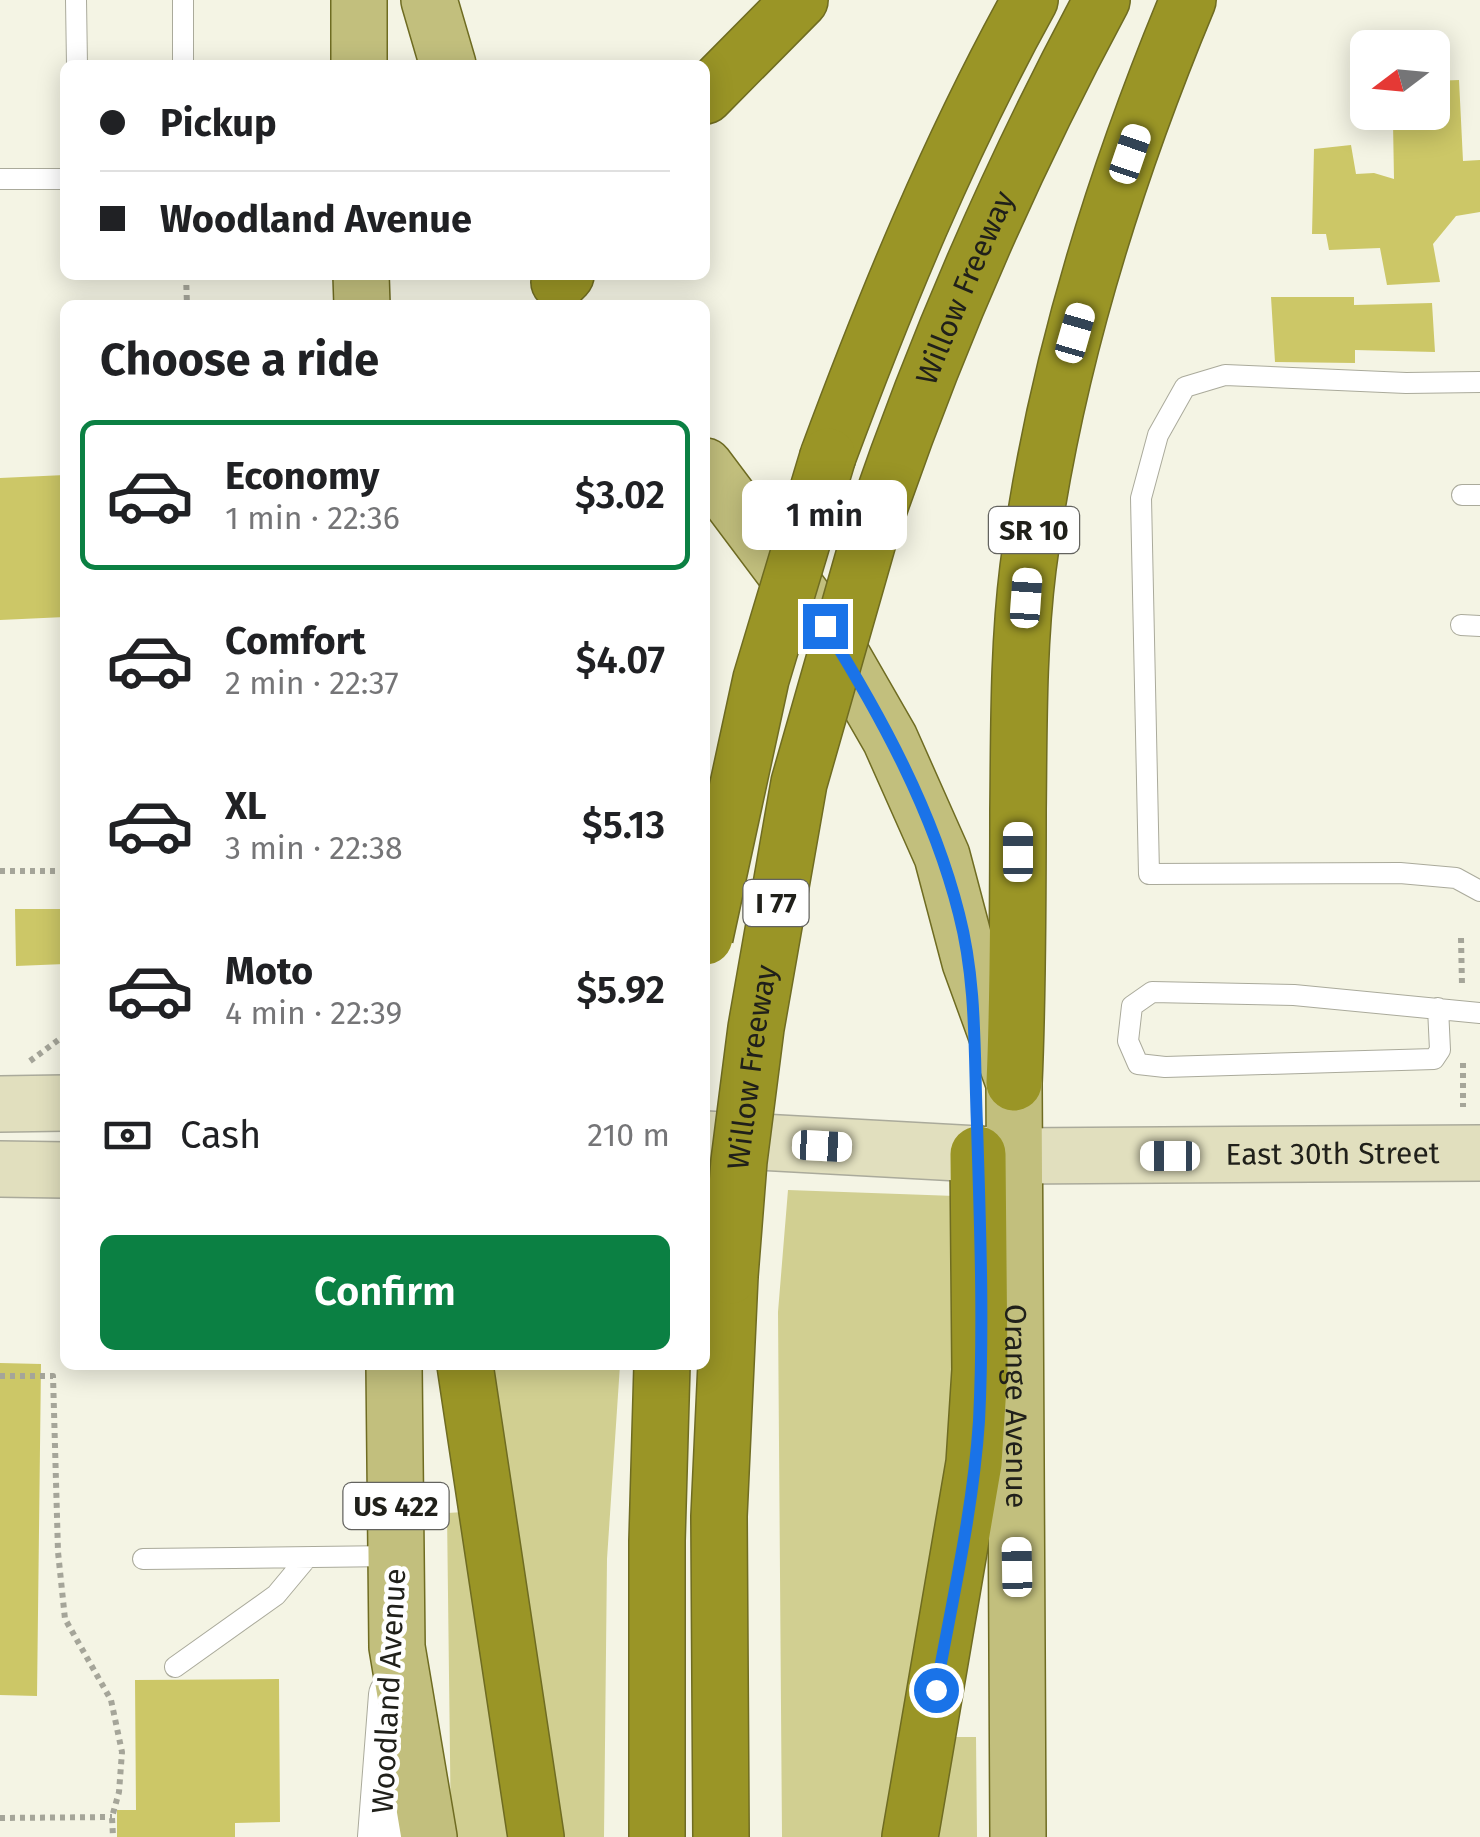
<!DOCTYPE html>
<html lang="en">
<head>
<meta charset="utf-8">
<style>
  body { margin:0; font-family:"Fira Sans",sans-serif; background:#f6f6f6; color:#202124; height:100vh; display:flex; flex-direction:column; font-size:38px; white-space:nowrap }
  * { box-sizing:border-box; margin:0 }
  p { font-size:32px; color:#757577 }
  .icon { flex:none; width:55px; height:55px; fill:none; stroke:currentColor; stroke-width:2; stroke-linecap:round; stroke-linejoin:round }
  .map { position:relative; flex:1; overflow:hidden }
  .panel { position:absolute; left:60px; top:300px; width:650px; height:1070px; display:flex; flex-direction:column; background:#fff; border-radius:15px; box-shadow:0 5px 25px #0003 }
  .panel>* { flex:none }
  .hud { position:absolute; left:60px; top:60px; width:650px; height:220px; border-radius:15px; box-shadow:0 5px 25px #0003; display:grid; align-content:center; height:220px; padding:0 40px; background:#fff }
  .needle { width:65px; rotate:254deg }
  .tools { position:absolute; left:1350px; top:30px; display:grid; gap:20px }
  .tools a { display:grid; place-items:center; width:100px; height:100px; border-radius:15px; background:#fff; box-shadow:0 5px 25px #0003; font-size:50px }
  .end { position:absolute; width:45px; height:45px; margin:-22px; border:12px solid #1a73e8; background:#fff; box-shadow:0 0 0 5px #fff }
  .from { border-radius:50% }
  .bubble { position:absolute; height:70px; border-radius:15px; background:#fff; box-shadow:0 5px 25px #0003; font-size:32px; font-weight:600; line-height:70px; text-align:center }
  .car { position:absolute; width:30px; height:60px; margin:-30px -15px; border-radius:12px; box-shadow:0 0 8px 2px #0007; background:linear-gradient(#fff 24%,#345 0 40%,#fff 0 76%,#345 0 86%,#fff 0) }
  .hud b { display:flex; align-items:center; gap:35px; height:95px; font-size:38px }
  .hud b+b { border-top:2px solid #e0e0e0 }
  .hud i { width:25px; height:25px; background:#202124 }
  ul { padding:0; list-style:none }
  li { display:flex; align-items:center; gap:30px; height:150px; margin:0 20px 15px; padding:0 20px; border:5px solid transparent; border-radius:15px }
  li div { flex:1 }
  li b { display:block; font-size:38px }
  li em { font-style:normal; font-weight:600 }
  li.selected { border-color:#0b8043 }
  li>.icon { width:90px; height:90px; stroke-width:1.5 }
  h2 { padding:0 40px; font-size:45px; line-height:120px }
  .pay { display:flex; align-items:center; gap:25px; height:110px; padding:0 40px; font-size:38px }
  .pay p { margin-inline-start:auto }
  .cta { display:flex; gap:20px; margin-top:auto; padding:20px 40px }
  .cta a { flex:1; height:115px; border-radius:15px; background:#0b8043; color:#fff; font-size:40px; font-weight:600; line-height:115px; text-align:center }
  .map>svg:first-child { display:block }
</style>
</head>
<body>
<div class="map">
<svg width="1480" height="1837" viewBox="0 0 1480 1837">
  <rect width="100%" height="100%" fill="#f4f4e4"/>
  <path fill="#d1cf91" d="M788,1190L955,1196L969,1340L895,1837H782L778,1312Z
    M483,1365H620L607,1559L604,1837H553Z
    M464,1512L509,1837H451L447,1513Z
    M954,1737H976L977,1837H938Z"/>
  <path fill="#ccc767" d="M1459,80L1463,161L1480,160V212L1456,216L1433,244L1440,282L1387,285L1380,248L1329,250L1326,234H1312L1314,149L1351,145L1356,174L1374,173L1394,179L1393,123L1380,119V112H1432V81Z
    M1271,297H1354V305L1432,303L1435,352L1355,350V363L1275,362Z
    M65,475V617L0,620V478Z
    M15,909H65V964L16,966Z
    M0,1363L41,1364L37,1696L0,1695Z
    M279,1679L280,1822L235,1823V1837H117V1810H136L135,1680Z"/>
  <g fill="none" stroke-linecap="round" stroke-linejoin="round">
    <defs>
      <path id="service" d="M76,0L77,65
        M183,65V0
        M0,179H65
        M1480,382L1406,383L1225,375L1185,387L1158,435L1141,498L1149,874L1400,873L1456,878L1480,891
        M1462,495H1480
        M1461,625L1480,626
        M1438,1008L1440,1050L1434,1059L1165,1067L1138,1064L1128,1041L1132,1006L1152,992L1294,995L1480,1013
        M143,1559L394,1556
        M175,1667L276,1595L306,1559"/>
      <path id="tertiary" d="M382,1837L393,1695"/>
      <g id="secondary">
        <path d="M0,1104L65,1103"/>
        <path id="s1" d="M705,1139L1014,1156L1480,1153"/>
        <path d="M0,1169L65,1170"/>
      </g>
      <g id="primary">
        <path d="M359,0V65"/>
        <path d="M429,0L448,65"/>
        <path d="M361,275L362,305"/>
        <path id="s2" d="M705,466L825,626L890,739L942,856L970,962L1014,1083L1018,1837"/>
        <path d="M394,1365L397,1647L429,1837"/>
      </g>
      <g id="motorway">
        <path d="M705,96L800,0"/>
        <path d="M559,282L566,275"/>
        <path d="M828,456C886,300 949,146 1030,0"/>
        <path id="s3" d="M869,538C932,351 1009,173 1102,0"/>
        <path d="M1014,1083C1018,992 1018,901 1018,810C1019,730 1018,648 1028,568C1053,374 1113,180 1188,0"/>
        <path d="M465,1365L536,1837"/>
        <path d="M657,1837V1541L662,1365"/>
        <path d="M721,1837L719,1516L730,1276"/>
        <path d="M910,1837L974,1463L980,1370L978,1154"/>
      </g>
    </defs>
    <use href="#service" stroke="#aaaa9b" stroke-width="22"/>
    <use href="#tertiary" stroke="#aaaa9b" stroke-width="50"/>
    <use href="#secondary" stroke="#aaaa9b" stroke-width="58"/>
    <use href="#primary" stroke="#6f6c22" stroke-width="58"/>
    <use href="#motorway" stroke="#6f6c22" stroke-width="58"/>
    <path stroke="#a5a599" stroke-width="6" stroke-dasharray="5 5" stroke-linecap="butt" d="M186,275L187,305
      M0,871H65
      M1461,938L1462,985
      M30,1061L65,1035
      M1463,1063V1107
      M0,1376H53L58,1552L65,1619L111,1700L122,1752L119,1792L112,1817L113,1837
      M0,1818L112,1817"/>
    <use href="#service" stroke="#fff" stroke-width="20"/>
    <use href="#tertiary" stroke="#fff" stroke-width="48"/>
    <use href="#secondary" stroke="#e1dfbe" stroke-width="55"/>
    <use href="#primary" stroke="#c2bf7d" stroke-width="55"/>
    <use href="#motorway" stroke="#9a9526" stroke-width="55"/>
    <defs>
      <g id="motorway-bridge">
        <path d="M705,937L761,679L828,456"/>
        <path id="s4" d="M730,1276L739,1161L756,1028L799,783L869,538"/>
      </g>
    </defs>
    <use href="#motorway-bridge" stroke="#6f6c22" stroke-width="58" stroke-linecap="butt"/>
    <use href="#motorway-bridge" stroke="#9a9526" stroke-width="55"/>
  </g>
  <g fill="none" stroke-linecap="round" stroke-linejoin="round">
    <path stroke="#1a73e8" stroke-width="12" d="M825,626C881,716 933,811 959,914C977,983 974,1054 977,1125C980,1223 984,1323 979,1421C973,1511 952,1601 936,1690"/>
  </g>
  <g text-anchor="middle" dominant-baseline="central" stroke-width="9" stroke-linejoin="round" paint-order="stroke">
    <g fill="#fff" stroke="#63635f" stroke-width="2.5">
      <rect x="989" y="507" width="90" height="46" rx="8"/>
      <rect x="743.5" y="880" width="65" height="46" rx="8"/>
      <rect x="343.5" y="1483" width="105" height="46" rx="8"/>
    </g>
    <g font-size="28" font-weight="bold" fill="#20201a">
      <text x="1034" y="530">SR 10</text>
      <text x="776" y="903">I 77</text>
      <text x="396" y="1506">US 422</text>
    </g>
    <g font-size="30" fill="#20201a" stroke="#fff">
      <text stroke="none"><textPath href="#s3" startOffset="268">Willow Freeway</textPath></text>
      <text stroke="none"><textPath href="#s4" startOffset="210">Willow Freeway</textPath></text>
      <text stroke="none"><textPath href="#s1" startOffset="628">East 30th Street</textPath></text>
      <text stroke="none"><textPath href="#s2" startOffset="1020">Orange Avenue</textPath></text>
      <text transform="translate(389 1691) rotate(-87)">Woodland Avenue</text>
    </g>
  </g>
</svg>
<div class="tools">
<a><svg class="needle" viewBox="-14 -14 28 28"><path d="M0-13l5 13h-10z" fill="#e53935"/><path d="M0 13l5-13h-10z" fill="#757577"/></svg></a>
</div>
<i class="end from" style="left:936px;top:1690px"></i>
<i class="end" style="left:825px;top:626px"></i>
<div class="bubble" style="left:742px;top:480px;width:165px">1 min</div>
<i class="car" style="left:1130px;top:154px;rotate:19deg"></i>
<i class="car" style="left:1075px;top:333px;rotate:16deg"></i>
<i class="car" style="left:1026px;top:598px;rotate:4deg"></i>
<i class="car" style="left:1018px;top:852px;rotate:0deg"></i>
<i class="car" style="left:822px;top:1146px;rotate:93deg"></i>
<i class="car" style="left:1170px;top:1156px;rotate:270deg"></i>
<i class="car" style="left:1017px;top:1567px;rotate:359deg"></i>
<div class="hud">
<b><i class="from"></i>Pickup</b>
<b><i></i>Woodland Avenue</b>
</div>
<section class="panel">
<h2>Choose a ride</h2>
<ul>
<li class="selected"><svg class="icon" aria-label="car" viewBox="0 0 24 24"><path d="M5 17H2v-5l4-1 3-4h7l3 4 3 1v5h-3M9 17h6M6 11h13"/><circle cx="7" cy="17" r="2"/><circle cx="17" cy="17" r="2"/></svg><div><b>Economy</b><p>1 min · 22:36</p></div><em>$3.02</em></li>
<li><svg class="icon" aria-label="car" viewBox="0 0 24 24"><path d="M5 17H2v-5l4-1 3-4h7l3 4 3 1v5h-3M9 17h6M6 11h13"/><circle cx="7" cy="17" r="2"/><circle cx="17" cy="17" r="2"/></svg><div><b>Comfort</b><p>2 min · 22:37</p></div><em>$4.07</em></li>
<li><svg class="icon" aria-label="car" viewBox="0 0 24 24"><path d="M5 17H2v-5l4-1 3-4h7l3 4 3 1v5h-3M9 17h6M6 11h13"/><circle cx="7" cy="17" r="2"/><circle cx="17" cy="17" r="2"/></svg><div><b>XL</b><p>3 min · 22:38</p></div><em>$5.13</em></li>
<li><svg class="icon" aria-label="car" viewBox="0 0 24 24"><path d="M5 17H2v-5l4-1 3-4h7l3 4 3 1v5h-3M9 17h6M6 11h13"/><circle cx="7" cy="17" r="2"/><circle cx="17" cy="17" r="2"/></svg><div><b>Moto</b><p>4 min · 22:39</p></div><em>$5.92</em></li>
</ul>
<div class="pay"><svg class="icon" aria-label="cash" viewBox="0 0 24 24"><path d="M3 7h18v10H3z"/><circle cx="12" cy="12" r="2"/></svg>Cash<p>210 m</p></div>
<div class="cta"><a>Confirm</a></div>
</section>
</div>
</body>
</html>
